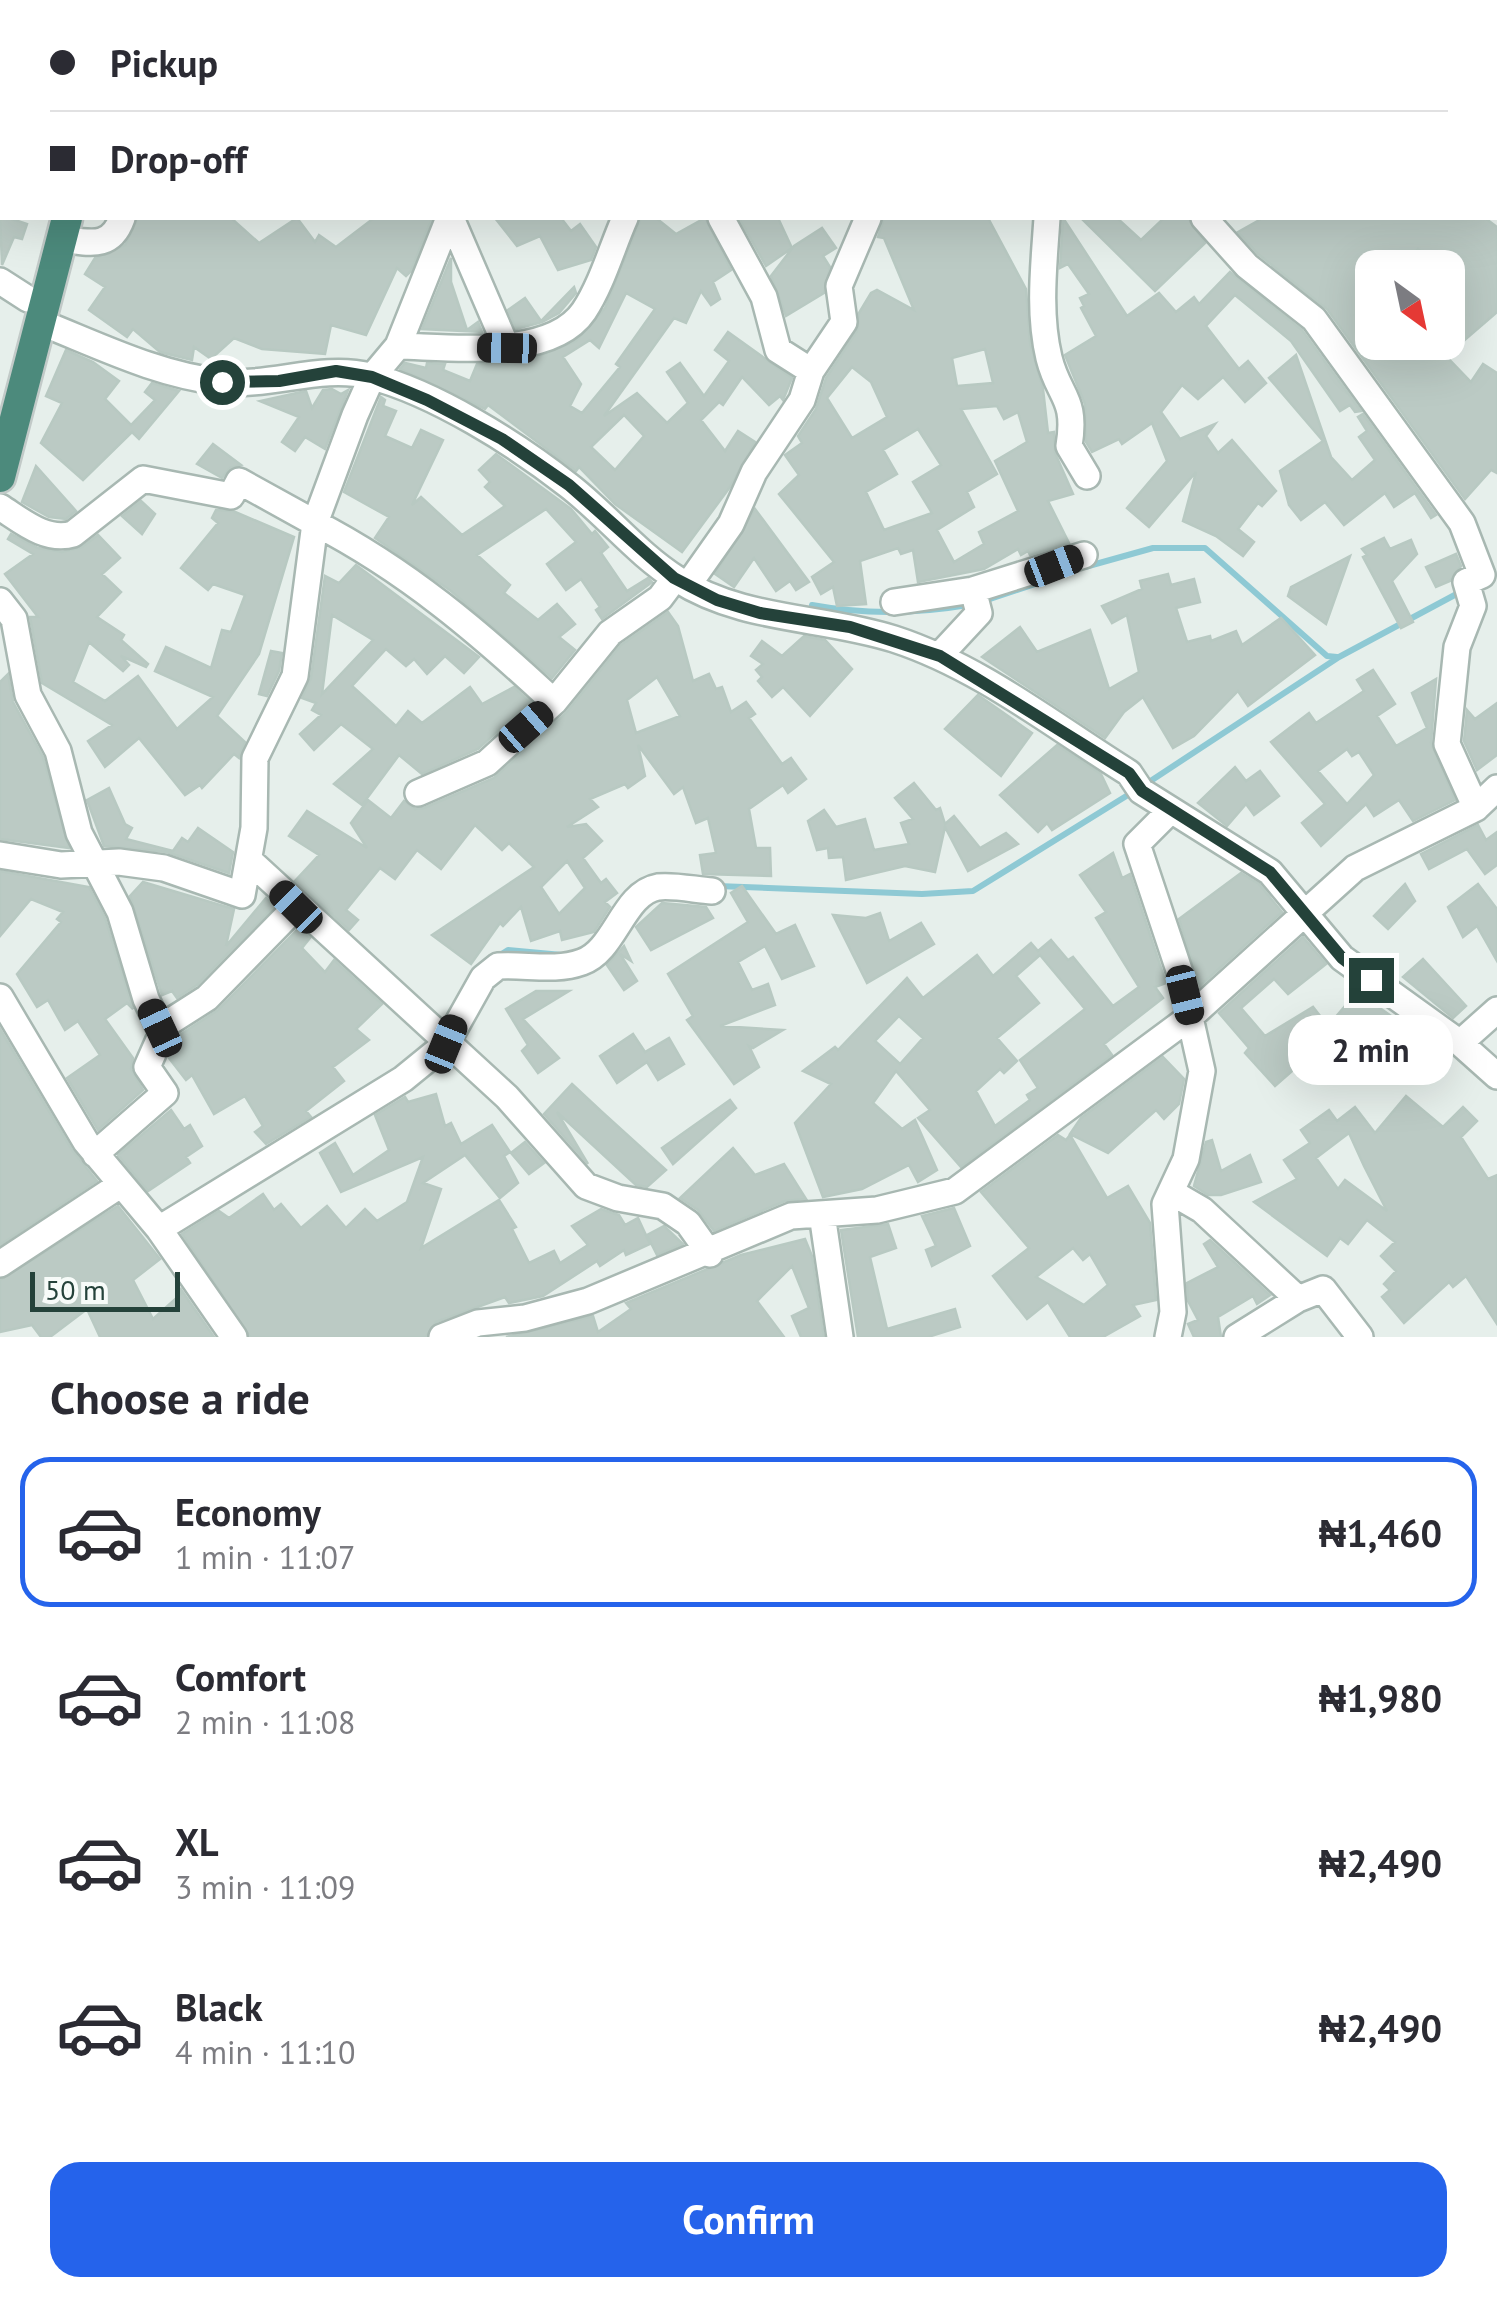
<!DOCTYPE html>
<html lang="en">
<head>
<meta charset="utf-8">
<style>
  body { margin:0; font-family:"PT Sans",sans-serif; background:#f7f7f7; color:#2b2b33; height:100vh; display:flex; flex-direction:column; font-size:38px; white-space:nowrap }
  * { box-sizing:border-box; margin:0 }
  p { font-size:32px; color:#7c7c81 }
  .icon { flex:none; width:55px; height:55px; fill:none; stroke:currentColor; stroke-width:2; stroke-linecap:round; stroke-linejoin:round }
  .map { position:relative; height:1337px; overflow:hidden }
  .sheet { display:flex; flex-direction:column; background:#fff; flex:1 }
  .sheet>* { flex:none }
  .guide { position:absolute; left:0px; top:0px; width:1498px; height:220px; box-shadow:0 10px 40px #0002; display:grid; align-content:center; height:220px; padding:0 50px; background:#fff }
  .needle { width:65px; rotate:147deg }
  .buttons { position:absolute; left:1355px; top:250px; display:grid; gap:20px }
  .buttons a { display:grid; place-items:center; width:110px; height:110px; border-radius:20px; background:#fff; box-shadow:0 10px 40px #0002; font-size:50px }
  .scale { position:absolute; left:30px; bottom:25px; width:150px; box-sizing:border-box; padding-left:10px; border:5px solid #24423a; border-top:0; font-size:28px; line-height:35px; white-space:nowrap; color:#24423a; -webkit-text-stroke:8px #f7fbf9; paint-order:stroke }
  .end { position:absolute; width:45px; height:45px; margin:-22px; border:12px solid #24423a; background:#fff; box-shadow:0 0 0 5px #fff }
  .from { border-radius:50% }
  .bubble { position:absolute; height:70px; border-radius:30px; background:#fff; box-shadow:0 10px 40px #0002; font-size:32px; font-weight:600; line-height:70px; text-align:center }
  .car { position:absolute; width:30px; height:60px; margin:-30px -15px; border-radius:12px; box-shadow:0 0 8px 2px #0007; background:linear-gradient(#222 24%,#8ab4d8 0 40%,#222 0 76%,#8ab4d8 0 86%,#222 0) }
  .guide b { display:flex; align-items:center; gap:35px; height:95px; font-size:38px }
  .guide b+b { border-top:2px solid #e1e1e2 }
  .guide i { width:25px; height:25px; background:#2b2b33 }
  ul { padding:0; list-style:none }
  li { display:flex; align-items:center; gap:30px; height:150px; margin:0 20px 15px; padding:0 30px; border:5px solid transparent; border-radius:30px }
  li div { flex:1 }
  li b { display:block; font-size:38px }
  li em { font-style:normal; font-weight:600 }
  li.selected { border-color:#2563eb }
  li>.icon { width:90px; height:90px; stroke-width:1.5 }
  h2 { padding:0 50px; font-size:45px; line-height:120px }
  .primary-button { display:flex; gap:20px; margin-top:auto; padding:20px 50px }
  .primary-button a { flex:1; height:115px; border-radius:30px; background:#2563eb; color:#fff; font-size:40px; font-weight:600; line-height:115px; text-align:center }
  .map>svg:first-child { display:block }
</style>
</head>
<body>
<div class="map">
<svg width="1497" height="1337" viewBox="0 0 1497 1337">
  <rect width="100%" height="100%" fill="#e6efeb"/>
  <g fill="none" stroke-linecap="round" stroke-linejoin="round">
    <path stroke="#8ec9d4" stroke-width="6" d="M17,2L23,0
      M0,14L2,13
      M1495,214L1497,216
      M1085,567L1153,548H1205L1327,656L1337,657
      M981,602L1068,573
      M812,605C866,615 915,614 968,605
      M1146,784L1339,657L1464,590
      M717,886L922,894L973,891L1136,790
      M497,957L508,950L562,955"/>
    <path stroke="#8ec9d4" stroke-width="35" d="M1195,0L1197,2
      M1495,42L1497,40"/>
  </g>
  <path fill="#bbcac4" stroke="#b8c9c2" stroke-width="2.5" fill-rule="evenodd" d="M0,215L27,224L22,239L14,237L2,265Z
    M138,218H231L259,243L297,218L315,242L319,235L336,247L374,218H432L411,271L406,276L397,268L366,335L331,325L325,354L262,349L234,338L211,359L194,347L192,360L160,352L133,329L127,337L89,310L105,287L85,274L95,258L125,245Z
    M495,218H561L571,231L580,224L596,247L591,260L558,270L540,236L517,246Z
    M641,218H656L676,234L705,218L731,270L713,282L720,299L711,305L701,291L686,323L674,318L604,416L637,393L667,423L688,403L667,372L680,363L704,396L729,361L715,350L728,332L792,378L783,400L780,396L769,405L742,377L723,405L719,402L701,420L725,451L738,431L755,442L730,487L682,552L615,504L579,467L576,471L488,405L485,409L400,369L405,363L426,368L427,363L445,364L443,370L470,381L477,364L529,360L576,341L605,308ZM626,293L655,309L616,364L620,367L582,413L570,406L581,384L563,357L590,340L599,348ZM624,415L644,436L615,470L591,447Z
    M739,218H778L792,248L766,266Z
    M884,218H988L1026,289L1030,343L1043,389L1048,433L1054,432L1055,453L1073,494L1048,501L1069,543L1030,555L1028,551L1021,555L1018,549L984,569L918,582L913,550L901,554L898,548L860,561L866,604L837,606L833,587L821,594L812,577L834,562L779,494L799,475L785,455L802,443L798,436L816,409L826,378L857,331L859,313L871,293L877,290L914,310L884,238L878,237ZM985,349L993,383L957,386L952,358ZM852,367L871,382L887,417L852,438L827,398ZM997,406L1004,419L1018,412L1027,442L995,461L1018,511L979,532L984,544L954,562L937,530L974,507L967,492L997,474L961,409ZM918,429L941,465L913,482L932,513L884,530L866,492L897,474L883,450Z
    M1063,218L1127,316L1159,293L1176,312L1194,297L1199,304L1230,272L1302,330L1361,411L1355,412L1350,405L1340,411L1291,341L1235,295L1206,326L1239,369L1248,361L1266,383L1245,402L1223,377L1198,399L1182,385L1161,412L1180,439L1215,424L1206,436L1218,453L1232,440L1276,491L1262,506L1258,503L1238,529L1254,542L1243,556L1216,536L1183,521L1196,472L1149,527L1127,508L1167,461L1152,423L1122,444L1119,439L1092,452L1086,442L1085,404L1065,355L1096,336L1081,308L1084,306L1080,298L1089,294L1068,264L1060,268Z
    M1081,218H1117L1141,240L1164,218H1188L1205,243L1155,291Z
    M1263,218H1485L1497,227V312L1446,356L1471,382L1483,364L1497,373V473L1491,470L1465,499L1327,309L1258,254L1238,232ZM1418,249L1437,268H1448V342H1372V268H1400Z
    M822,228L836,248L823,256L830,267L824,293L786,316L771,276L794,246Z
    M451,258V282L467,330L478,322L482,332L422,329Z
    M574,287L576,293L559,313L542,322L516,329L508,310L525,298L541,321Z
    M66,350L93,362L119,381L105,399L131,425L155,400L145,392L152,383L179,391L139,439L132,432L83,480L41,443L62,403L46,396Z
    M1296,355L1331,457L1352,480L1375,460L1359,437L1367,431L1358,417L1363,414L1436,515L1431,518L1415,493L1394,507L1385,493L1344,525L1325,502L1301,520L1289,505L1280,471L1323,441L1269,378Z
    M332,389L341,394L348,390L325,449L305,437L295,451L282,442L299,417L260,401L306,391L312,408L323,390Z
    M381,397L385,400L383,406L396,411L385,436L412,448L421,430L443,440L412,505L421,497L462,535L505,506L485,487L490,482L479,470L496,454L571,509L592,534L595,531L608,547L601,553L627,591L648,578L652,582L602,619L596,610L600,607L581,579L566,590L547,564L576,542L546,509L477,555L510,585L504,593L538,620L557,604L575,624L559,637L575,650L552,678L451,591L375,538L389,517L344,492Z
    M213,444L241,465L230,468L222,478L197,464Z
    M36,466L76,511L66,519L49,517L22,502Z
    M141,501L155,514L142,534L122,516Z
    M755,509L809,582L796,590L790,581L776,591L754,558L734,587L715,574Z
    M216,510L233,511L294,537L259,654L217,716L245,742L239,758L234,754L202,788L200,785L185,795L139,738L105,767L88,741L112,725L42,683L30,617H38L5,574L33,554L8,539L11,534L38,548L62,552L82,547L98,535L120,558L102,574L121,592L97,617L124,635L121,640L148,664L146,667L121,656L129,665L123,671L89,642L73,682L105,701L138,676L177,729L213,697L155,671L166,647L211,668L222,630L231,632L245,595L213,584L208,590L181,568L218,523L212,518Z
    M1384,538L1390,549L1411,540L1417,554L1392,581L1413,622L1401,628L1363,557L1367,555L1362,549Z
    M1456,554L1461,566L1450,581L1436,587L1426,567Z
    M1350,556L1326,624L1288,596L1291,587Z
    M356,565L479,657L464,673L445,656L427,674L414,659L406,666L386,649L352,686L396,726L408,711L422,723L470,687L482,704L514,687L530,702L478,749L422,774L399,755L362,805L334,784L373,749L341,724L314,750L300,734L321,715L312,710L316,703L302,698L311,678L325,576L339,583ZM332,615L373,640L322,694Z
    M1168,574L1171,585L1194,579L1200,602L1176,608L1187,642L1210,636L1211,641L1236,631L1242,645L1281,618L1315,655L1248,706L1238,691L1194,736L1173,748L1143,697L1124,712L1105,738L982,657L1020,627L1037,652L1090,630L1109,689L1139,672L1127,615L1112,623L1102,606L1142,589L1140,581Z
    M668,612L678,626L693,681L709,674L716,689L722,687L731,712L746,702L755,714L749,718L782,764L791,758L806,779L788,793L783,785L749,809L756,848H770L771,876L703,874L700,855L716,853L708,818L696,823L683,787L674,794L638,745L645,776L628,788L625,784L590,799L598,807L567,827L586,824L602,841L583,858L601,883L606,879L617,893L605,902L610,907L594,932L562,940L560,931L531,941L521,907L503,926L500,923L471,964L432,935L534,867L509,843L502,850L475,825L441,869L417,850L395,879L380,868L346,910L358,920L349,930L295,881L319,855L289,836L307,811L367,848L351,823L368,800L391,818L404,801L415,809L424,808L494,778L565,714L621,645ZM657,677L680,716L636,733L627,700ZM567,861L585,888L559,914L541,887Z
    M804,636L825,640L852,669L810,716L783,687L772,697L758,681L762,677L756,670L763,664L751,656L762,641L782,656Z
    M271,651L282,653L279,671L267,696L259,694Z
    M1373,670L1395,704L1377,716L1396,746L1427,728L1412,693L1436,679L1431,743L1455,800L1413,821L1399,800L1374,816L1366,804L1321,846L1302,823L1325,804L1271,742L1309,713L1316,723L1364,691L1357,680ZM1347,749L1352,756L1359,752L1374,775L1347,804L1318,771Z
    M8,674L13,702L43,757L69,848L0,839V682Z
    M978,695L1032,733L1001,776L945,729Z
    M1497,703V755L1477,770L1464,741L1467,710L1475,719Z
    M1057,745L1101,774L1110,793L1052,830L1047,823L1038,832L1000,795Z
    M1235,767L1246,781L1260,771L1279,796L1254,815L1246,804L1227,826L1198,803Z
    M914,783L936,810L940,808L945,824L954,816L980,848L1006,833L1018,844L968,871L945,827L935,872L905,866L846,880L843,857L829,858L828,848L817,850L808,821L824,810L836,827L865,819L874,850L909,844L901,823L913,819L895,798Z
    M109,788L125,824L132,828L126,839L173,851L182,838L188,842L198,828L233,852L229,873L167,852L104,846L87,800Z
    M1478,825L1486,840L1497,832V865L1485,874L1467,849L1429,869L1421,854Z
    M1113,853L1122,878L1130,874L1164,977L1166,983L1155,987L1163,998L1104,1044L1112,1055L961,1167L918,1118L930,1110L896,1071L873,1103L902,1129L915,1120L937,1170L918,1182L909,1165L862,1189L823,1197L795,1123L831,1084L803,1071L835,1047L838,1050L907,978L923,998L977,955L993,976L1031,943L1038,951L1051,940L1068,960L1073,957L1113,1006L1139,987L1096,918L1106,912L1080,875ZM1040,955L1085,1009L1020,1060L1038,1088L1027,1095L1030,1100L995,1126L976,1091L1000,1069L1004,1073L1017,1061L997,1038L1039,1003L1016,976ZM899,1016L923,1038L900,1064L875,1041Z
    M0,871L89,887L105,918L133,1009L127,1003L105,1019L133,1058L131,1069L143,1090L98,1130L67,1078L100,1055L78,1021L65,1030L48,1000L37,1007L17,974L61,922L57,919L63,912L31,899L0,936Z
    M1241,873L1259,884L1282,912L1200,986L1179,919Z
    M143,882L234,909L226,946L266,898L275,906L197,985L177,998L172,991L162,995L130,896Z
    M1405,884L1415,901L1388,929L1374,916Z
    M1478,884L1497,909V961L1477,926L1463,937L1448,907Z
    M742,886L776,934L795,925L814,966L782,979L765,946L738,962L752,990L768,984L775,1005L720,1026L783,1030L753,1048L749,1046L759,1067L734,1084L687,1020L693,1016L668,974L748,922L731,893Z
    M662,903L706,907L713,918L651,950L636,927Z
    M880,913L889,941L921,923L934,944L867,983L833,915L866,918Z
    M299,928L310,938L302,948L325,972L334,960L382,1004L356,1029L369,1040L333,1067L344,1081L306,1111L311,1117L266,1144L255,1132L263,1126L245,1096L214,1114L192,1075L186,1080L169,1058L178,1036L218,1010Z
    M1303,937L1326,964L1288,994L1274,979L1241,1008L1265,1036L1313,1007L1328,1026L1357,992L1448,1056L1416,1077L1391,1039L1339,1068L1324,1043L1275,1086L1245,1053L1249,1048L1219,1013Z
    M624,946L631,961L620,954L637,981L624,990L607,965Z
    M1423,959L1466,1006L1453,1018L1403,977Z
    M536,991H569L523,1019L559,1058L538,1073L522,1051L528,1045L506,1009Z
    M0,1029L72,1150L97,1181L0,1245Z
    M633,1034L645,1052L669,1038L684,1064L658,1080L647,1062L617,1083L600,1056Z
    M1163,1057L1184,1079L1179,1104L1164,1119L1156,1110L1108,1153L1070,1134L1081,1118Z
    M572,1084L602,1112L666,1170L647,1187L636,1185L557,1112L588,1164L544,1114Z
    M436,1094L445,1126L451,1123L461,1144L492,1125L510,1152L504,1156L518,1183L500,1198L465,1155L423,1183L441,1189L421,1248L499,1200L516,1227L512,1229L529,1263L554,1251L560,1263L588,1245L572,1226L601,1209L619,1215L625,1225L638,1218L650,1244L626,1255L624,1250L600,1266L597,1261L543,1296L509,1303L505,1297L436,1322L426,1337H250L182,1234L219,1211L229,1218L263,1194L274,1210L281,1204L301,1228L327,1206L346,1228L365,1209L377,1221L407,1202L423,1157L341,1192L320,1153L335,1143L353,1175L389,1150L375,1115L405,1097L408,1102Z
    M1406,1096L1443,1127L1463,1107L1477,1121L1461,1137L1488,1179L1497,1175V1324L1466,1276L1453,1287L1449,1282L1404,1323L1382,1297L1390,1290L1384,1284L1396,1271L1381,1256L1395,1242L1367,1220L1348,1244L1340,1238L1327,1256L1254,1202L1297,1179L1284,1160L1310,1143L1301,1130L1329,1110L1337,1121L1355,1107L1375,1133ZM1349,1133L1364,1166L1387,1211L1345,1180L1338,1189L1316,1158Z
    M730,1100L736,1108L673,1164L662,1148Z
    M171,1110L184,1129L190,1125L202,1146L186,1157L190,1163L148,1191L118,1155Z
    M1058,1135L1066,1140L1070,1135L1107,1198L1128,1186L1150,1223L1156,1300L1133,1305L1140,1316L1103,1337H1070L1048,1302L1027,1319L993,1276L1029,1248L981,1192ZM1073,1248L1083,1260L1090,1254L1108,1285L1084,1305L1036,1277Z
    M1212,1140L1221,1171L1250,1155L1261,1182L1221,1195H1208L1194,1186L1206,1142Z
    M525,1142L544,1163L529,1174L511,1153Z
    M733,1148L755,1175L784,1164L806,1199L785,1201L714,1231L698,1210L680,1198Z
    M118,1206L160,1259L133,1280L153,1319L181,1294L180,1288L214,1337H100L87,1309L50,1337H41L32,1325L0,1332V1280Z
    M954,1208L970,1246L932,1266L926,1250L936,1246L922,1216Z
    M888,1224L896,1248L870,1257L887,1329L955,1309L960,1327L928,1337H858L841,1230Z
    M664,1226L683,1244L657,1255L647,1235Z
    M805,1239L812,1256L824,1337H801L792,1316L809,1308L792,1266L757,1301L784,1337H506L593,1316L598,1332L631,1309L626,1303L741,1255Z
    M1210,1240L1270,1295L1257,1304L1253,1296L1218,1317L1221,1337H1194L1188,1324L1198,1320L1188,1301L1187,1283L1218,1267L1204,1244Z"/>
  <g fill="none" stroke-linecap="round" stroke-linejoin="round">
    <defs>
      <path id="minor" d="M453,0L455,2
        M827,0L830,2
        M1016,0V2
        M200,2L201,0
        M402,2L405,0
        M700,2V0
        M1277,2L1279,0
        M451,218L507,348
        M721,218L764,297L778,350L811,371
        M1047,218C1044,264 1038,312 1049,358C1059,398 1077,397 1069,446L1087,476
        M1204,218L1247,266L1314,319L1462,523L1482,575L1466,582L1473,606L1457,647L1447,744L1476,808
        M62,239C91,243 111,249 122,218
        M0,281L28,299
        M42,323C100,346 158,375 221,382C271,387 321,364 370,376C435,393 516,444 568,485C606,514 637,554 677,579C742,621 822,616 894,639C980,667 1052,725 1129,773L1141,791L1270,872L1342,958L1460,1043L1497,1076
        M398,346C450,347 551,360 584,311C602,284 612,247 625,218
        M0,507C22,521 46,542 73,534L143,479L231,496L239,481L315,523L355,415L372,377L398,346L449,218
        M688,585L731,524L754,472L802,400L811,371L844,322L839,286L868,218
        M0,601L14,619L28,695L58,751L79,833L120,912L146,999L162,1033L147,1067L165,1093L95,1154
        M894,602L973,590L1084,555
        M940,655L979,613L973,590
        M418,793L487,763L554,702L610,633L660,598L675,578
        M0,855L61,865L119,862L164,868L242,895L254,828L255,758L295,676L315,523C406,570 479,632 554,702
        M250,861L507,1097L586,1186L618,1198L663,1206L688,1223L710,1254
        M0,997L86,1142L159,1229L234,1337
        M160,1028L207,998L296,907
        M1460,1043L1497,1010
        M1171,1192L1202,1210L1298,1299L1323,1289L1360,1337
        M822,1214L840,1337
        M159,1229L403,1079L446,1044L483,978L498,966C526,964 554,972 582,962C615,951 623,893 658,887C674,885 696,890 712,891
        M0,1264L120,1185
        M442,1337L478,1323L525,1318L588,1301L791,1216L877,1210L955,1191L1190,1017L1355,868L1476,808L1497,788
        M1168,1337L1173,1312L1165,1204L1186,1159L1202,1071L1180,973L1137,844L1171,810
        M1237,1337L1298,1299"/>
      <path id="trunk" d="M83,2V0
        M104,2V0
        M0,477L67,218"/>
    </defs>
    <use href="#minor" stroke="#a8b8b2" stroke-width="30"/>
    <use href="#trunk" stroke="#c2cac8" stroke-width="35"/>
    <path stroke="#86b3a5" stroke-width="4" stroke-dasharray="5 8" stroke-linecap="butt" d="M1495,194L1497,195"/>
    <use href="#minor" stroke="#fff" stroke-width="25"/>
    <use href="#trunk" stroke="#4c8a7c" stroke-width="30"/>
  </g>
  <g fill="none" stroke-linecap="round" stroke-linejoin="round">
    <path stroke="#24423a" stroke-width="12" d="M222,382L279,381L336,371L372,377L427,400L502,439L569,485L674,578L717,600L760,613L850,627L940,656L1129,773L1142,791L1270,872L1342,958L1371,980"/>
  </g>
</svg>
<div class="buttons">
<a><svg class="needle" viewBox="-14 -14 28 28"><path d="M0-13l5 13h-10z" fill="#e53935"/><path d="M0 13l5-13h-10z" fill="#7c7c81"/></svg></a>
</div>
<div class="scale">50 m</div>
<i class="end from" style="left:222px;top:382px"></i>
<i class="end" style="left:1371px;top:980px"></i>
<div class="bubble" style="left:1288px;top:1015px;width:165px">2 min</div>
<i class="car" style="left:507px;top:348px;rotate:271deg"></i>
<i class="car" style="left:1054px;top:566px;rotate:69deg"></i>
<i class="car" style="left:526px;top:727px;rotate:49deg"></i>
<i class="car" style="left:296px;top:907px;rotate:315deg"></i>
<i class="car" style="left:1185px;top:995px;rotate:166deg"></i>
<i class="car" style="left:160px;top:1028px;rotate:335deg"></i>
<i class="car" style="left:446px;top:1044px;rotate:22deg"></i>
<div class="guide">
<b><i class="from"></i>Pickup</b>
<b><i></i>Drop-off</b>
</div>
</div>
<section class="sheet">
<h2>Choose a ride</h2>
<ul>
<li class="selected"><svg class="icon" aria-label="car" viewBox="0 0 24 24"><path d="M5 17H2v-5l4-1 3-4h7l3 4 3 1v5h-3M9 17h6M6 11h13"/><circle cx="7" cy="17" r="2"/><circle cx="17" cy="17" r="2"/></svg><div><b>Economy</b><p>1 min · 11:07</p></div><em>₦1,460</em></li>
<li><svg class="icon" aria-label="car" viewBox="0 0 24 24"><path d="M5 17H2v-5l4-1 3-4h7l3 4 3 1v5h-3M9 17h6M6 11h13"/><circle cx="7" cy="17" r="2"/><circle cx="17" cy="17" r="2"/></svg><div><b>Comfort</b><p>2 min · 11:08</p></div><em>₦1,980</em></li>
<li><svg class="icon" aria-label="car" viewBox="0 0 24 24"><path d="M5 17H2v-5l4-1 3-4h7l3 4 3 1v5h-3M9 17h6M6 11h13"/><circle cx="7" cy="17" r="2"/><circle cx="17" cy="17" r="2"/></svg><div><b>XL</b><p>3 min · 11:09</p></div><em>₦2,490</em></li>
<li><svg class="icon" aria-label="car" viewBox="0 0 24 24"><path d="M5 17H2v-5l4-1 3-4h7l3 4 3 1v5h-3M9 17h6M6 11h13"/><circle cx="7" cy="17" r="2"/><circle cx="17" cy="17" r="2"/></svg><div><b>Black</b><p>4 min · 11:10</p></div><em>₦2,490</em></li>
</ul>
<div class="primary-button"><a>Confirm</a></div>
</section>
</body>
</html>
